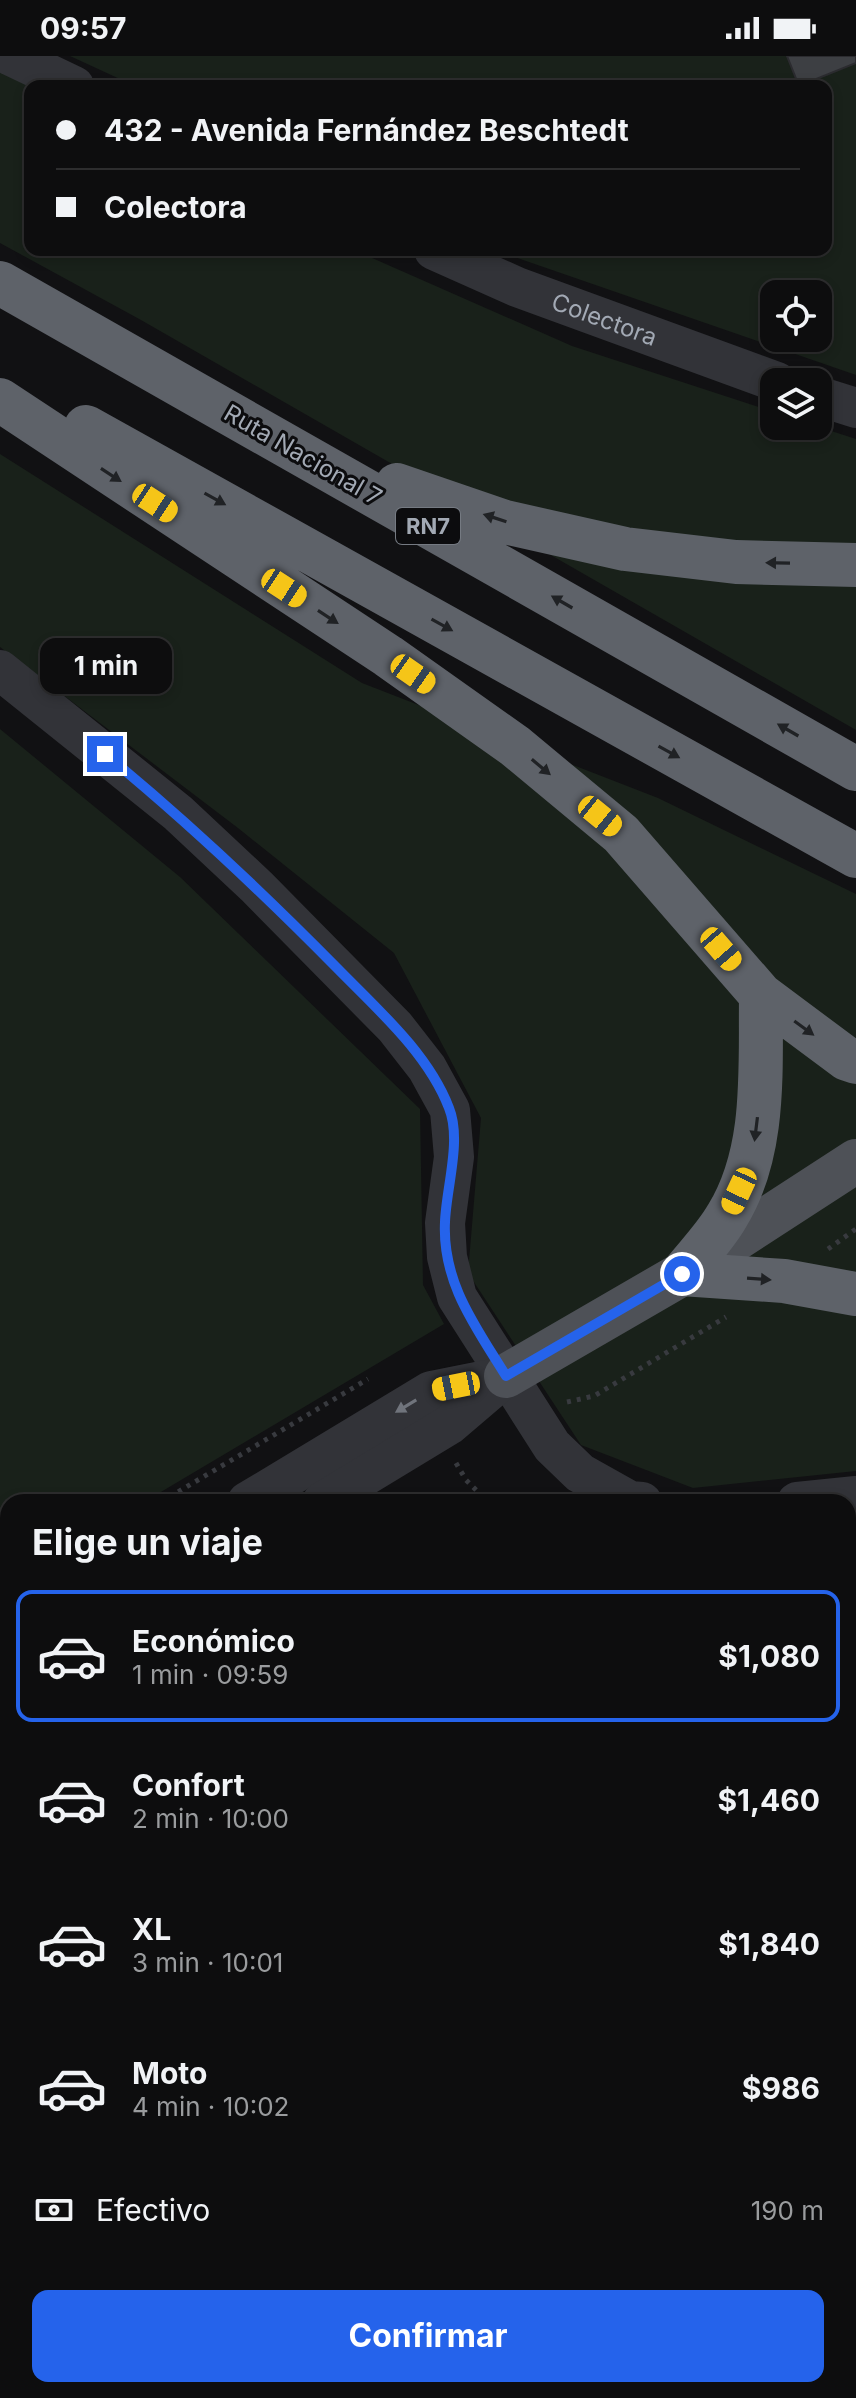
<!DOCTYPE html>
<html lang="es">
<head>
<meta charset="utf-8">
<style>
  body { margin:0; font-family:Inter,sans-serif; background:#1b1b1c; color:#f1f3f6; height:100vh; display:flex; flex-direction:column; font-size:30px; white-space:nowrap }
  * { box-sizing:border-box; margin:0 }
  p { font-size:26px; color:#9a9c9e }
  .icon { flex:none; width:44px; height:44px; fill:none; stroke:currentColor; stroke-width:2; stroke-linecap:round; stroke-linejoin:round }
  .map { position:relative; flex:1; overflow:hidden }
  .side { position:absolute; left:0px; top:1438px; width:856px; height:904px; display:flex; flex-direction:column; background:#0d0d0e; border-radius:24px 24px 0 0; box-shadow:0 4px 12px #0003,0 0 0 2px #2d2d2e }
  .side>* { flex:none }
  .hud { position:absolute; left:24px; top:24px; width:808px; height:176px; border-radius:16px; box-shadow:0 4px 12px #0003,0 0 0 2px #2d2d2e; display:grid; align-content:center; height:176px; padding:0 32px; background:#0d0d0e }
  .fabs { position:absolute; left:760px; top:224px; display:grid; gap:16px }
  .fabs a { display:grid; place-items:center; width:72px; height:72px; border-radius:16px; background:#0d0d0e; box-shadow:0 4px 12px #0003,0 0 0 2px #2d2d2e; font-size:40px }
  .end { position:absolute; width:36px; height:36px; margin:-18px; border:10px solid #2563eb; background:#fff; box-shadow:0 0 0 4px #fff }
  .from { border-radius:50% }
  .bubble { position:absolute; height:56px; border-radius:16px; background:#0d0d0e; box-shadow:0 4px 12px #0003,0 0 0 2px #2d2d2e; font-size:26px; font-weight:700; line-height:56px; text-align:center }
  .car { position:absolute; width:24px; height:48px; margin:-24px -12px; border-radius:10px; box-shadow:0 0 6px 2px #0007; background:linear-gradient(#f5c518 24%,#345 0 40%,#f5c518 0 76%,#345 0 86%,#f5c518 0) }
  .hud b { display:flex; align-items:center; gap:28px; height:76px; font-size:30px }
  .hud b+b { border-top:2px solid #2d2d2e }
  .hud i { width:20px; height:20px; background:#f1f3f6 }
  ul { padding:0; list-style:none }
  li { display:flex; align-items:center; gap:24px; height:132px; margin:0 16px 12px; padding:0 16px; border:4px solid transparent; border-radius:16px }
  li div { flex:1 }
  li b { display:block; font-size:30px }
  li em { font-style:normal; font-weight:700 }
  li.selected { border-color:#2563eb }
  li>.icon { width:72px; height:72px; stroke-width:1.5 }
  h2 { padding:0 32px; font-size:36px; line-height:96px }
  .pay { display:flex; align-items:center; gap:20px; height:88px; padding:0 32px; font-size:30px }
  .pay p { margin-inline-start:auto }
  .button { display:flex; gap:16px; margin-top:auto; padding:16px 32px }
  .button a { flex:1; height:92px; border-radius:16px; background:#2563eb; color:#fff; font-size:32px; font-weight:700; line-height:92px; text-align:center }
  .status { display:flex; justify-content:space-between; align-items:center; height:56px; padding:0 40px; background:#0d0d0e; direction:ltr }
  .status svg { height:22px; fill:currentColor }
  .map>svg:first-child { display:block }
</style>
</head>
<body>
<div class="status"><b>09:57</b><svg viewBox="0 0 49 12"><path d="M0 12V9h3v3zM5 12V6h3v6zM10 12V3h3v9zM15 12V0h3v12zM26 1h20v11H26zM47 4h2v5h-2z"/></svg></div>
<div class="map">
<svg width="856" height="2342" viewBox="0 0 856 2342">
  <rect width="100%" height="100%" fill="#111113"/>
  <path fill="#19211a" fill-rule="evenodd" d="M70,0H856V319L494,194H826V30H135ZM774,238H818V282H774Z
    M0,10L30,30V194H354L572,290L774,356V370H816L856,383V674L141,264L0,187Z
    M0,398L362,627L658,742L856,838V1415L693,1432L581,1389L468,1217L481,1062L394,897L238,772L0,591Z
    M0,673L180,821L420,1053L423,1229L444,1268L144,1446H8V1526L0,1531Z
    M8,2070V2160L0,2147V2075Z
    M112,2334H565L570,2342H117Z"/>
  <path fill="#3d3f43" stroke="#2b2b2f" stroke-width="2" d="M787,0H856V7L799,30Z"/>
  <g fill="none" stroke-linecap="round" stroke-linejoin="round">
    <path stroke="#383a3f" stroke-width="5" stroke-dasharray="4 6" stroke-linecap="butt" d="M828,1193L856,1173
      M567,1346L594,1340L726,1261
      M456,1407L466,1424L488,1446
      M161,1446L368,1323
      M0,1542L8,1537"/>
    <g stroke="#323338" stroke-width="40">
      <path d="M11,0L74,30"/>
      <path id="s1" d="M434,194L517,231L777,326"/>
      <path d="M818,340L856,352"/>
      <path d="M0,614L178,757L257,831L395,971L427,1012L450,1054L454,1101L445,1167L447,1201L457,1241L552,1390L580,1417L630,1445L642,1446"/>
      <path d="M247,1446L431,1335L506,1320"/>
      <path d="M322,1446L449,1369L503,1323"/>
      <path d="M797,1446L856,1440"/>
      <path d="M0,1596L8,1591"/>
      <path d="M0,1641L8,1636"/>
    </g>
    <path stroke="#4e5157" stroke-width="44" d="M506,1320L682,1218L856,1105"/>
    <path stroke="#5e6269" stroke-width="44" d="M0,227L856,713
      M0,344L388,600L515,690L621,778L761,939L847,1003L856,1006
      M86,371L856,800
      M397,429L505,466L625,493L736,506L856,509
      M682,1218C697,1199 715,1181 727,1160C767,1095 760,1013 761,939
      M682,1218L784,1225L856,1238"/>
  </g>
  <defs><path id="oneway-solid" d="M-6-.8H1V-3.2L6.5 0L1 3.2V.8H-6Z" transform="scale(2)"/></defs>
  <g fill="#202225">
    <use href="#oneway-solid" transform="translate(111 419) rotate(33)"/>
    <use href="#oneway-solid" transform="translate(215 443) rotate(29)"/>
    <use href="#oneway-solid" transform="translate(495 462) rotate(-162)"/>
    <use href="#oneway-solid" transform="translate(778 507) rotate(-179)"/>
    <use href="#oneway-solid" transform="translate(562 546) rotate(-150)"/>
    <use href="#oneway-solid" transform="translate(328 561) rotate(33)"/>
    <use href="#oneway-solid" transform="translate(442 569) rotate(29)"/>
    <use href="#oneway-solid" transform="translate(788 674) rotate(-150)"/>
    <use href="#oneway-solid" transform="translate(669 696) rotate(29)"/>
    <use href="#oneway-solid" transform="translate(541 711) rotate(40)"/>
    <use href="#oneway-solid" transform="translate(804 972) rotate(36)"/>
    <use href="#oneway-solid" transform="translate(756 1073) rotate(97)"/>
    <use href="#oneway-solid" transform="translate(759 1223) rotate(4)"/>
  </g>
  <use fill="#70747c" href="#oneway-solid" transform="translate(406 1350) rotate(149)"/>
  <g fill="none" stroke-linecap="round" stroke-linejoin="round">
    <path stroke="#2563eb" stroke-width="10" d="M105,698C188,766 261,835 336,911C377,953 428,997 449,1052C462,1084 446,1133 445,1166C442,1227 476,1271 506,1320L682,1218"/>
  </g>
  <g text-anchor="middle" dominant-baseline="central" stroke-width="6" stroke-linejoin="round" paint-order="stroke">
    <rect fill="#0c0c0e" stroke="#757a82" stroke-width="2" x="396" y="452" width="64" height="36" rx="6"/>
    <g font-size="22" font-weight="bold" fill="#a2a9b4">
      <text x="428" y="470">RN7</text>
    </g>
    <g font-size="24" fill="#a2a9b4" stroke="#0c0c0e">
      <text stroke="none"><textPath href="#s1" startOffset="184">Colectora</textPath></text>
      <text transform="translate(303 399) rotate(30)">Ruta Nacional 7</text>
    </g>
  </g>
</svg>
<div class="fabs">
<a><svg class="icon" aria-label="locate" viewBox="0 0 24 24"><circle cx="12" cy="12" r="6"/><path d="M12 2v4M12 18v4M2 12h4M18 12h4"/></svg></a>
<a><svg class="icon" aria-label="layers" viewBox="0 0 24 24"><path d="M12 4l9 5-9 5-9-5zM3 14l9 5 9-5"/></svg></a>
</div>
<i class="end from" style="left:682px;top:1218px"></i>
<i class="end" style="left:105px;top:698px"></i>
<div class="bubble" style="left:40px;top:582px;width:132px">1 min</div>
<i class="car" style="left:155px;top:447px;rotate:123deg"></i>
<i class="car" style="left:284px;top:532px;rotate:123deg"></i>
<i class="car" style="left:413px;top:618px;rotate:125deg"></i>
<i class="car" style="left:600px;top:760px;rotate:129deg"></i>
<i class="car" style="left:721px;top:893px;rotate:139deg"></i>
<i class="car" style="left:739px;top:1135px;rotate:205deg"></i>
<i class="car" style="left:456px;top:1330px;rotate:259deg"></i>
<div class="hud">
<b><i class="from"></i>432 - Avenida Fernández Beschtedt</b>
<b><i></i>Colectora</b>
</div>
<section class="side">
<h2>Elige un viaje</h2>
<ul>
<li class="selected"><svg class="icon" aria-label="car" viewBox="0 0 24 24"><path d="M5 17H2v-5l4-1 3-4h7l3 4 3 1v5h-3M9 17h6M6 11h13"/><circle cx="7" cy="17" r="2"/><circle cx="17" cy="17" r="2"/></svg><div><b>Económico</b><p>1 min · 09:59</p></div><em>$1,080</em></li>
<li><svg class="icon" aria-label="car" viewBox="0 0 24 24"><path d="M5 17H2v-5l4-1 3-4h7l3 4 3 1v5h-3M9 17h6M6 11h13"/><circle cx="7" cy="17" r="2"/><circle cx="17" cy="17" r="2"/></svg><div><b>Confort</b><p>2 min · 10:00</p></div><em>$1,460</em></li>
<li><svg class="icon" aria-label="car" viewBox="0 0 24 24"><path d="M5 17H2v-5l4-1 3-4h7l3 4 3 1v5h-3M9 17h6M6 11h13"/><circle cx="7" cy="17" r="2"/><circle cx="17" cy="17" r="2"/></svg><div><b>XL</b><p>3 min · 10:01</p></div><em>$1,840</em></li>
<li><svg class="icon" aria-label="car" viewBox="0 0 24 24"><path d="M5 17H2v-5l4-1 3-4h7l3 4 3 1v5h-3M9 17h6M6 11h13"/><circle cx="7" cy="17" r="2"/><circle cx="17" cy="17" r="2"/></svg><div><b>Moto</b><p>4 min · 10:02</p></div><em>$986</em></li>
</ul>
<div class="pay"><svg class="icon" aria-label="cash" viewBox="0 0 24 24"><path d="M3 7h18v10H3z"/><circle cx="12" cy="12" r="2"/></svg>Efectivo<p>190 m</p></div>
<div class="button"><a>Confirmar</a></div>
</section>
</div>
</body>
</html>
